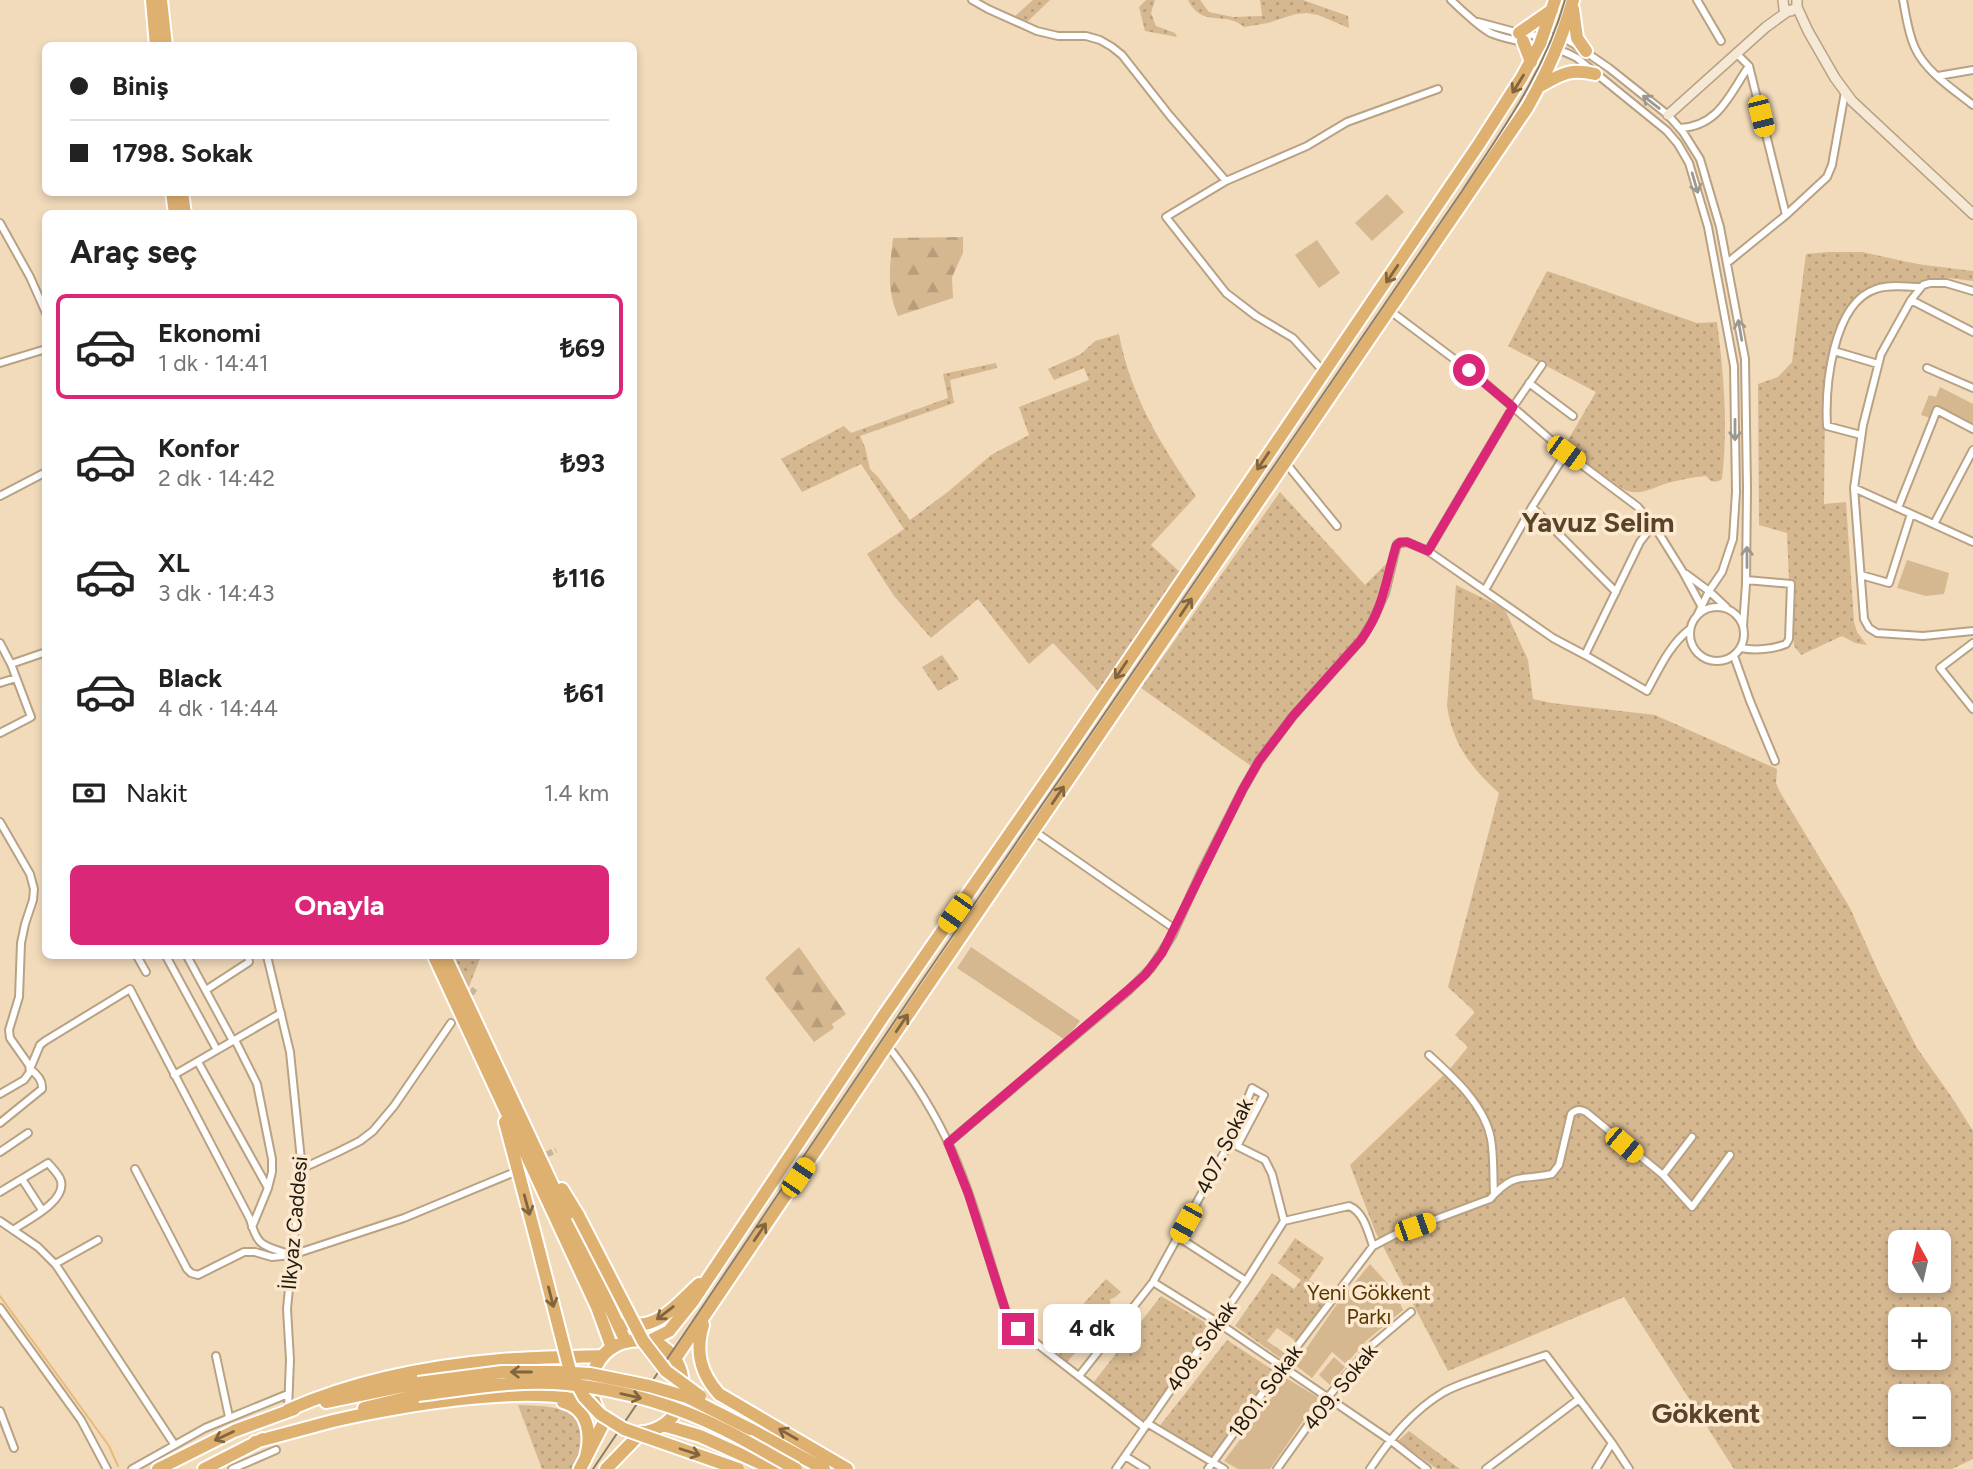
<!DOCTYPE html>
<html lang="tr">
<head>
<meta charset="utf-8">
<style>
  body { margin:0; font-family:Figtree,sans-serif; background:#f6f6f6; color:#222; height:100vh; display:flex; flex-direction:column; font-size:26px; white-space:nowrap }
  * { box-sizing:border-box; margin:0 }
  p { font-size:23px; color:#767676 }
  .icon { flex:none; width:38px; height:38px; fill:none; stroke:currentColor; stroke-width:2; stroke-linecap:round; stroke-linejoin:round }
  .map { position:relative; flex:1; overflow:hidden }
  .panel { position:absolute; left:42px; top:210px; width:595px; height:749px; display:flex; flex-direction:column; background:#fff; border-radius:10px; box-shadow:0 4px 10px #0003 }
  .panel>* { flex:none }
  .banner { position:absolute; left:42px; top:42px; width:595px; height:154px; border-radius:10px; box-shadow:0 4px 10px #0003; display:grid; align-content:center; height:154px; padding:0 28px; background:#fff }
  .needle { width:46px; rotate:352deg }
  .buttons { position:absolute; left:1888px; top:1230px; display:grid; gap:14px }
  .buttons a { display:grid; place-items:center; width:63px; height:63px; border-radius:10px; background:#fff; box-shadow:0 4px 10px #0003; font-size:35px }
  .end { position:absolute; width:32px; height:32px; margin:-16px; border:9px solid #db2777; background:#fff; box-shadow:0 0 0 4px #fff }
  .from { border-radius:50% }
  .bubble { position:absolute; height:49px; border-radius:10px; background:#fff; box-shadow:0 4px 10px #0003; font-size:23px; font-weight:700; line-height:49px; text-align:center }
  .car { position:absolute; width:21px; height:42px; margin:-21px -10px; border-radius:9px; box-shadow:0 0 5px 2px #0007; background:linear-gradient(#f5c518 24%,#345 0 40%,#f5c518 0 76%,#345 0 86%,#f5c518 0) }
  .banner b { display:flex; align-items:center; gap:24px; height:66px; font-size:26px }
  .banner b+b { border-top:2px solid #e0e0e0 }
  .banner i { width:18px; height:18px; background:#222 }
  ul { padding:0; list-style:none }
  li { display:flex; align-items:center; gap:21px; height:105px; margin:0 14px 10px; padding:0 14px; border:4px solid transparent; border-radius:10px }
  li div { flex:1 }
  li b { display:block; font-size:26px }
  li em { font-style:normal; font-weight:700 }
  li.current { border-color:#db2777 }
  li>.icon { width:63px; height:63px; stroke-width:1.5 }
  h2 { padding:0 28px; font-size:32px; line-height:84px }
  .pay { display:flex; align-items:center; gap:18px; height:77px; padding:0 28px; font-size:26px }
  .pay p { margin-inline-start:auto }
  .cta { display:flex; gap:14px; margin-top:auto; padding:14px 28px }
  .cta a { flex:1; height:80px; border-radius:10px; background:#db2777; color:#fff; font-size:28px; font-weight:700; line-height:80px; text-align:center }
  .map>svg:first-child { display:block }
</style>
</head>
<body>
<div class="map">
<svg width="1973" height="1469" viewBox="0 0 1973 1469">
  <defs>
    <pattern id="grass-dots" width="8" height="8" patternUnits="userSpaceOnUse" patternTransform="scale(1.75)"><rect width="8" height="8" fill="#d5b790"/><path d="M2 2h.1M6 6h.1" fill="none" stroke="#b79d7b" stroke-width="1.8" stroke-linecap="round"/></pattern>
    <pattern id="forest-firs" width="22" height="20" patternUnits="userSpaceOnUse" patternTransform="scale(1.75)"><rect width="22" height="20" fill="#d5b790"/><path d="M5 1l3.5 6h-7zM16 11l3.5 6h-7z" fill="#b79d7b"/></pattern>
  </defs>
  <rect width="100%" height="100%" fill="#f2dbbb"/>
  <path fill="url(#grass-dots)" fill-rule="evenodd" d="M1033,0H1050L1028,21L1013,18Z
    M1146,0H1155L1151,13L1156,26L1175,33L1177,37L1145,31L1139,7Z
    M1188,0H1200L1209,12L1233,17L1262,16L1260,0H1303L1348,16L1349,28L1318,15L1307,13L1296,14L1268,23L1244,27C1226,10 1202,29 1188,0Z
    M1829,252H1862L1917,264L1973,271V281C1948,278 1926,273 1906,292L1894,285L1879,288L1848,310L1833,338L1829,355L1825,402L1824,504L1846,502L1854,622L1857,632L1867,645L1855,643L1842,636L1801,655L1794,646V589L1793,583L1789,582L1787,533L1759,525L1758,384L1778,377L1792,362L1806,254Z
    M1547,271L1697,323L1717,322C1724,375 1728,426 1722,479C1716,483 1711,483 1706,476C1694,477 1683,479 1672,482C1654,486 1641,498 1623,489L1564,447L1596,392L1508,346Z
    M1119,334C1130,395 1161,445 1196,496L1151,545L1181,573L1098,691L1053,643L1029,664L978,599L931,638L894,596L867,554L904,529L861,464L802,492L781,459L844,426L851,433L948,398L943,374L996,363L997,368L950,380L954,403L860,436L865,447L870,469L878,477L910,520L949,491L991,455L1029,435L1019,407L1089,380L1084,368L1054,380L1048,369L1081,354L1095,341Z
    M1280,492L1365,585L1387,563C1376,630 1340,658 1298,706C1281,725 1266,745 1251,766L1141,688Z
    M1456,585L1501,607L1506,612L1528,660L1533,699L1552,703L1655,715L1777,769L1776,783L1780,792L1850,908L1878,971L1917,1048L1953,1099L1973,1131V1459L1952,1469H1734L1624,1297L1448,1371L1375,1231L1350,1165L1449,1070L1468,1047L1455,1035L1475,1012L1448,987L1499,793C1472,769 1452,743 1447,706ZM1900,1242H1939V1281H1900ZM1900,1320H1939V1358H1900ZM1900,1396H1939V1435H1900Z
    M942,655L959,679L938,691L922,667Z
    M452,956H481L468,989Z
    M1295,1238L1324,1258L1309,1280L1336,1299L1303,1346L1277,1328L1267,1341L1293,1359L1289,1364L1235,1326L1272,1273L1294,1289L1301,1280L1278,1263Z
    M1106,1279L1121,1292L1114,1298L1110,1299L1111,1308L1086,1341L1081,1342V1346L1067,1362L1048,1343Z
    M1161,1296L1216,1329L1147,1423L1093,1383Z
    M1227,1340L1282,1376L1217,1464L1158,1428Z
    M518,1405C539,1406 567,1405 581,1422L584,1448L573,1469H542Z
    M1409,1431L1460,1469H1437L1398,1441Z"/>
  <path fill="url(#forest-firs)" d="M963,237V253L952,277L953,298L898,316C886,289 890,266 893,238Z
    M799,947L846,1014L832,1024L834,1028L814,1042L765,978Z"/>
  <path fill="#d5b790" d="M1387,194L1404,212L1372,241L1355,223Z
    M1317,240L1340,273L1319,288L1295,255Z
    M1940,387L1973,404V424L1939,407L1916,468L1911,466L1930,418L1921,415L1929,395L1936,397Z
    M1907,560L1949,573L1944,594L1926,596L1897,588Z
    M971,947L1080,1021L1065,1040L957,968Z
    M1370,1264L1395,1292L1403,1310L1366,1341L1346,1364L1332,1352L1312,1378L1295,1365L1337,1304Z
    M1334,1357L1345,1367L1330,1385L1319,1375Z
    M1286,1378L1319,1398L1270,1469H1238L1224,1461Z"/>
  <g fill="none" stroke-linecap="round" stroke-linejoin="round">
    <path stroke="#e9ba77" stroke-width="2" d="M0,1296L109,1446L118,1466"/>
    <path stroke="#c8b498" stroke-width="6" stroke-dasharray="6 3" stroke-linecap="butt" d="M466,1001L476,987
      M539,1158L556,1150"/>
    <defs>
      <path id="street" d="M972,0L988,9L1037,31L1058,36H1086L1100,40L1112,47L1122,55L1170,116L1226,181
        M1451,0C1459,8 1484,31 1493,34C1521,45 1549,42 1577,58L1667,131L1678,144L1689,163L1708,227L1734,366L1736,492L1733,539L1722,572L1709,591L1697,616
        M1697,0L1721,41
        M1903,0C1906,16 1908,33 1915,48C1926,72 1953,89 1973,105
        M1478,22L1519,33L1543,37H1562L1574,44L1609,68L1668,115L1683,132L1700,159L1720,227L1745,359L1747,488L1746,584L1743,626
        M1737,54L1749,66L1786,215
        M1938,76L1973,70
        M1680,128C1719,126 1729,95 1749,66
        M0,223L30,277L46,313
        M1727,263L1786,215L1827,177L1832,165L1845,92
        M1973,291L1946,283H1930L1923,285L1911,300L1881,354L1863,425L1854,488L1864,619L1869,628L1877,633L1923,636L1973,631
        M1911,300L1973,332
        M1389,310L1478,377L1566,453L1638,507L1658,532L1683,572L1703,609
        M1834,351L1878,364
        M0,363L46,349
        M1927,368L1973,388
        M1324,372L1293,338L1256,316L1226,293L1166,217L1226,181L1307,146L1347,122L1438,89
        M1529,383L1573,416
        M1861,435L1827,426C1825,388 1832,303 1876,289C1889,284 1906,287 1919,287
        M1285,462L1337,526
        M1854,488L1973,542
        M0,496L46,472
        M1532,507L1616,592
        M1898,508L1937,410L1973,429
        M1934,524L1973,450
        M1653,525L1640,542L1585,655L1647,691C1659,669 1670,644 1690,629
        M1428,551L1513,407L1542,365
        M1686,574L1709,591L1726,607
        M1861,575L1889,583L1911,514
        M1485,590L1532,507L1566,453
        M1690 634a27 27 0 1 1 54 0a27 27 0 1 1-54 0Z
        M0,643L11,664L31,717L0,733
        M1973,643L1940,668L1973,709
        M1741,648C1755,651 1773,649 1786,644L1789,639L1791,584L1746,580
        M1734,656L1750,701L1775,761
        M11,664L46,652
        M0,683L16,678
        M0,822L30,874L34,889L33,900L25,924L21,943L19,997L9,1030L10,1038L29,1065L30,1072L24,1080L0,1094
        M1034,831L1175,929
        M137,956L146,972
        M166,956L217,1050
        M187,956L233,1041
        M267,956L290,1052L301,1160L300,1198L294,1236L287,1309L290,1360L288,1410
        M206,990L249,962L248,956
        M235,1040L257,1084L272,1159V1172L268,1188
        M887,1045C913,1078 935,1113 952,1151C975,1203 989,1261 1007,1315L1018,1329L1144,1427
        M1429,1055C1453,1077 1485,1105 1491,1139C1494,1156 1493,1175 1494,1194
        M198,1062L268,1188L252,1227
        M174,1075L281,1013
        M0,1123L42,1089C43,1080 37,1074 30,1069L40,1045L45,1041L130,989L250,1219C258,1249 264,1245 292,1255
        M948,1143L1128,991L1151,968L1172,936L1201,872L1243,789L1259,761L1293,716L1361,640L1373,620L1385,593L1397,544L1407,542L1428,551L1553,638L1585,655
        M1235,1145L1265,1160L1272,1174L1284,1221
        M0,1152L28,1133
        M135,1169L187,1269L191,1273L198,1275L244,1252H255L272,1257L292,1255L404,1218L510,1174
        M301,1169L338,1152L360,1141L373,1131L394,1106L451,1023
        M1663,1175L1692,1137
        M22,1179L42,1210
        M0,1192L48,1163C52,1168 59,1174 61,1181C66,1202 27,1220 13,1230
        M0,1221L38,1247L56,1265L174,1444
        M1284,1221L1349,1206C1364,1212 1368,1232 1373,1246
        M1178,1237L1246,1281
        M55,1264L98,1240
        M1153,1282L1217,1322L1390,1440L1427,1469
        M0,1308L81,1420L107,1469
        M216,1356L229,1417
        M1079,1376L1153,1282L1230,1142L1252,1088L1264,1095L1237,1146
        M0,1411L14,1448
        M1147,1423L1224,1469
        M1125,1456L1146,1469
        M132,1469L205,1428L288,1394
        M232,1469L276,1450
        M1116,1469L1246,1281L1284,1221
        M1208,1469L1282,1366L1373,1246L1396,1234L1490,1199C1515,1171 1521,1181 1552,1174L1559,1165L1571,1114C1576,1109 1581,1109 1586,1112L1663,1175L1692,1207L1730,1155
        M1277,1469L1328,1397L1372,1345L1411,1312
        M1370,1469C1390,1439 1412,1411 1444,1392C1457,1385 1471,1381 1484,1376C1505,1369 1525,1362 1546,1355L1612,1443L1629,1469
        M1486,1469L1579,1399
        M1596,1469L1612,1443"/>
      <path id="secondary" d="M1783,0L1784,9L1791,11L1797,7V0
        M1797,7L1808,31L1835,78L1852,101L1973,214
        M1668,115L1766,27L1788,11"/>
      <path id="highway" d="M152,0L156,46
        M161,0L166,46
        M1573,9L1577,38L1586,51
        M1519,33L1552,10
        M1523,41L1531,62
        M1540,86C1562,74 1570,68 1595,74
        M172,192L175,214
        M182,192L185,214
        M434,956L597,1307L612,1348
        M445,956L626,1342
        M505,1122L534,1231
        M562,1189L578,1215
        M627,1323C657,1332 679,1302 699,1284
        M703,1325C695,1351 700,1373 719,1394L847,1469
        M649,1341L669,1331L693,1301L884,1015L1056,767L1479,144L1522,77L1540,44L1555,0
        M675,1359L887,1045L1527,108C1548,71 1561,41 1573,0
        M326,1402L418,1383
        M563,1402C590,1409 592,1437 585,1460
        M364,1408L418,1395
        M288,1410C354,1381 428,1366 501,1360C534,1357 569,1357 602,1356
        M599,1412C590,1395 588,1377 599,1361C606,1350 617,1343 630,1341C694,1330 705,1431 635,1433
        M663,1425L700,1436L773,1469
        M750,1429L824,1469
        M255,1442C281,1435 307,1428 333,1421C382,1409 556,1377 594,1408
        M158,1469L234,1431L294,1409
        M204,1469L263,1439
        M580,1469L605,1420
        M606,1469L642,1432"/>
    </defs>
    <use href="#street" stroke="#b9a284" stroke-width="10"/>
    <use href="#secondary" stroke="#b9a284" stroke-width="12"/>
    <use href="#highway" stroke="#fff" stroke-width="16"/>
    <use href="#street" stroke="#fff" stroke-width="6"/>
    <use href="#secondary" stroke="#f5e8d4" stroke-width="9"/>
    <use href="#highway" stroke="#dfb171" stroke-width="12"/>
    <path stroke="#8d7d67" stroke-width="2" d="M593,1469L921,982L1462,191C1502,130 1545,72 1565,0"/>
    <defs>
      <path id="highway-bridge" d="M578,1215L643,1341L666,1371L700,1396
        M534,1231L570,1371L584,1397L600,1414L624,1429L738,1469
        M418,1383L502,1372H558L590,1374L649,1386L687,1397L750,1429
        M418,1395C467,1389 517,1379 567,1384C622,1390 676,1405 725,1430C749,1442 772,1456 796,1469"/>
    </defs>
    <use href="#highway-bridge" stroke="#fff" stroke-width="16" stroke-linecap="butt"/>
    <use href="#highway-bridge" stroke="#dfb171" stroke-width="12"/>
  </g>
  <defs><path id="oneway-shaft" d="M-6 0H5M1.5-3L5.5 0L1.5 3" fill="none" stroke-width="1.6" stroke-linecap="round" stroke-linejoin="round" transform="scale(1.75)"/></defs>
  <g stroke="#80653f">
    <use href="#oneway-shaft" transform="translate(1518 84) rotate(122)"/>
    <use href="#oneway-shaft" transform="translate(1392 274) rotate(124)"/>
    <use href="#oneway-shaft" transform="translate(1263 461) rotate(124)"/>
    <use href="#oneway-shaft" transform="translate(1186 607) rotate(-56)"/>
    <use href="#oneway-shaft" transform="translate(1121 670) rotate(124)"/>
    <use href="#oneway-shaft" transform="translate(1058 795) rotate(-56)"/>
    <use href="#oneway-shaft" transform="translate(902 1023) rotate(-56)"/>
    <use href="#oneway-shaft" transform="translate(527 1205) rotate(75)"/>
    <use href="#oneway-shaft" transform="translate(760 1232) rotate(-56)"/>
    <use href="#oneway-shaft" transform="translate(551 1297) rotate(76)"/>
    <use href="#oneway-shaft" transform="translate(665 1313) rotate(142)"/>
    <use href="#oneway-shaft" transform="translate(521 1372) rotate(180)"/>
    <use href="#oneway-shaft" transform="translate(631 1396) rotate(13)"/>
    <use href="#oneway-shaft" transform="translate(788 1434) rotate(-150)"/>
    <use href="#oneway-shaft" transform="translate(224 1436) rotate(155)"/>
    <use href="#oneway-shaft" transform="translate(690 1452) rotate(18)"/>
  </g>
  <g stroke="#9b9892">
    <use href="#oneway-shaft" transform="translate(1651 102) rotate(-142)"/>
    <use href="#oneway-shaft" transform="translate(1695 183) rotate(74)"/>
    <use href="#oneway-shaft" transform="translate(1740 330) rotate(-100)"/>
    <use href="#oneway-shaft" transform="translate(1735 430) rotate(90)"/>
    <use href="#oneway-shaft" transform="translate(1747 557) rotate(-90)"/>
  </g>
  <g fill="none" stroke-linecap="round" stroke-linejoin="round">
    <path stroke="#db2777" stroke-width="9" d="M1018,1329L1007,1315L968,1193L948,1143L1128,990L1145,975L1162,953L1243,789L1259,761L1293,716L1361,640C1384,608 1385,582 1396,546L1400,542H1407L1428,551L1513,407L1469,370"/>
  </g>
  <g text-anchor="middle" dominant-baseline="central" stroke-width="7" stroke-linejoin="round" paint-order="stroke">
    <g font-size="21" fill="#21190d" stroke="#fce9cf">
      <text transform="translate(1224 1146) rotate(-64)">407. Sokak</text>
      <text transform="translate(294 1223) rotate(-85)">İlkyaz Caddesi</text>
      <text transform="translate(1201 1346) rotate(-55)">408. Sokak</text>
      <text transform="translate(1340 1387) rotate(-51)">409. Sokak</text>
      <text transform="translate(1265 1391) rotate(-54)">1801. Sokak</text>
    </g>
    <g font-size="21" fill="#573900" stroke="#fce9cf">
      <text x="1369" y="1292">Yeni Gökkent<tspan x="1369" dy="24">Parkı</tspan></text>
    </g>
    <g font-size="28" font-weight="bold" fill="#584428" stroke="#fce9cf">
      <text x="1598" y="522">Yavuz Selim</text>
      <text x="1706" y="1413">Gökkent</text>
    </g>
  </g>
</svg>
<div class="buttons">
<a><svg class="needle" viewBox="-14 -14 28 28"><path d="M0-13l5 13h-10z" fill="#e53935"/><path d="M0 13l5-13h-10z" fill="#767676"/></svg></a>
<a>+</a>
<a>−</a>
</div>
<i class="end from" style="left:1469px;top:370px"></i>
<i class="end" style="left:1018px;top:1329px"></i>
<div class="bubble" style="left:1043px;top:1304px;width:98px">4 dk</div>
<i class="car" style="left:1761px;top:116px;rotate:166deg"></i>
<i class="car" style="left:1566px;top:453px;rotate:126deg"></i>
<i class="car" style="left:955px;top:913px;rotate:215deg"></i>
<i class="car" style="left:1624px;top:1145px;rotate:130deg"></i>
<i class="car" style="left:798px;top:1177px;rotate:34deg"></i>
<i class="car" style="left:1186px;top:1223px;rotate:209deg"></i>
<i class="car" style="left:1415px;top:1227px;rotate:71deg"></i>
<div class="banner">
<b><i class="from"></i>Biniş</b>
<b><i></i>1798. Sokak</b>
</div>
<section class="panel">
<h2>Araç seç</h2>
<ul>
<li class="current"><svg class="icon" aria-label="car" viewBox="0 0 24 24"><path d="M5 17H2v-5l4-1 3-4h7l3 4 3 1v5h-3M9 17h6M6 11h13"/><circle cx="7" cy="17" r="2"/><circle cx="17" cy="17" r="2"/></svg><div><b>Ekonomi</b><p>1 dk · 14:41</p></div><em>₺69</em></li>
<li><svg class="icon" aria-label="car" viewBox="0 0 24 24"><path d="M5 17H2v-5l4-1 3-4h7l3 4 3 1v5h-3M9 17h6M6 11h13"/><circle cx="7" cy="17" r="2"/><circle cx="17" cy="17" r="2"/></svg><div><b>Konfor</b><p>2 dk · 14:42</p></div><em>₺93</em></li>
<li><svg class="icon" aria-label="car" viewBox="0 0 24 24"><path d="M5 17H2v-5l4-1 3-4h7l3 4 3 1v5h-3M9 17h6M6 11h13"/><circle cx="7" cy="17" r="2"/><circle cx="17" cy="17" r="2"/></svg><div><b>XL</b><p>3 dk · 14:43</p></div><em>₺116</em></li>
<li><svg class="icon" aria-label="car" viewBox="0 0 24 24"><path d="M5 17H2v-5l4-1 3-4h7l3 4 3 1v5h-3M9 17h6M6 11h13"/><circle cx="7" cy="17" r="2"/><circle cx="17" cy="17" r="2"/></svg><div><b>Black</b><p>4 dk · 14:44</p></div><em>₺61</em></li>
</ul>
<div class="pay"><svg class="icon" aria-label="cash" viewBox="0 0 24 24"><path d="M3 7h18v10H3z"/><circle cx="12" cy="12" r="2"/></svg>Nakit<p>1.4 km</p></div>
<div class="cta"><a>Onayla</a></div>
</section>
</div>
</body>
</html>
